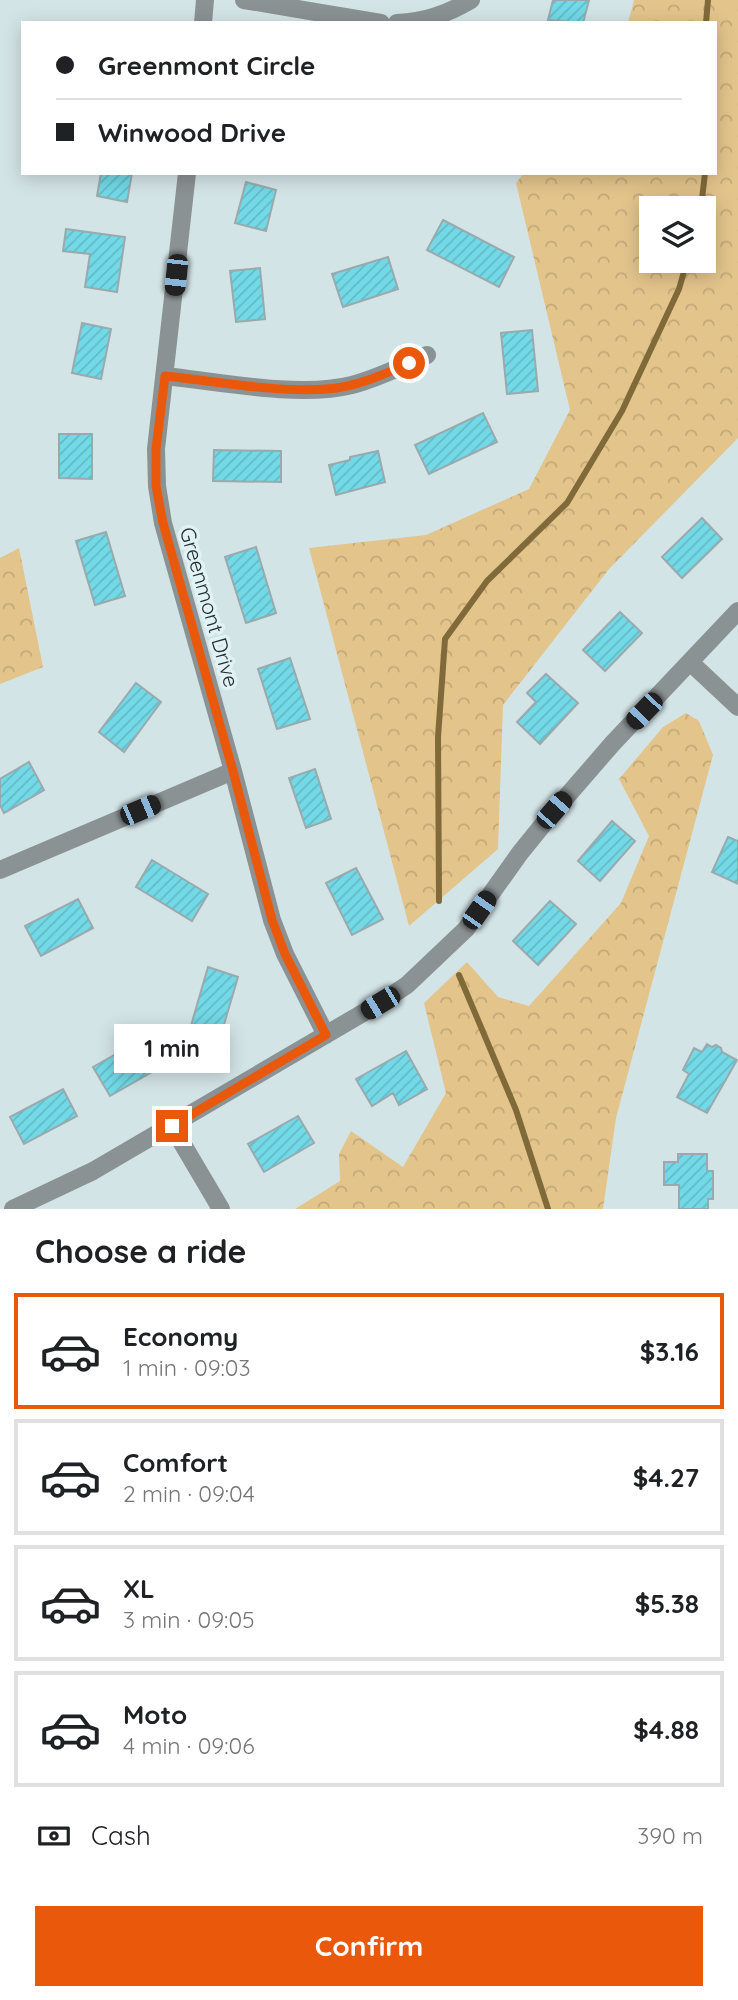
<!DOCTYPE html>
<html lang="en">
<head>
<meta charset="utf-8">
<style>
  body { margin:0; font-family:Quicksand,sans-serif; background:#f6f6f6; color:#202124; height:100vh; display:flex; flex-direction:column; font-size:26px; white-space:nowrap }
  * { box-sizing:border-box; margin:0 }
  p { font-size:23px; color:#757577 }
  .icon { flex:none; width:38px; height:38px; fill:none; stroke:currentColor; stroke-width:2; stroke-linecap:round; stroke-linejoin:round }
  .map { position:relative; height:1209px; overflow:hidden }
  .details { display:flex; flex-direction:column; background:#fff; flex:1 }
  .details>* { flex:none }
  .banner { position:absolute; left:21px; top:21px; width:696px; height:154px; border-radius:0px; box-shadow:0 4px 18px #0003; display:grid; align-content:center; height:154px; padding:0 35px; background:#fff }
  .tools { position:absolute; left:639px; top:196px; display:grid; gap:14px }
  .tools a { display:grid; place-items:center; width:77px; height:77px; border-radius:0px; background:#fff; box-shadow:0 4px 18px #0003; font-size:35px }
  .end { position:absolute; width:32px; height:32px; margin:-16px; border:9px solid #ea580c; background:#fff; box-shadow:0 0 0 4px #fff }
  .from { border-radius:50% }
  .bubble { position:absolute; height:49px; border-radius:0px; background:#fff; box-shadow:0 4px 18px #0003; font-size:23px; font-weight:800; line-height:49px; text-align:center }
  .car { position:absolute; width:21px; height:42px; margin:-21px -10px; border-radius:9px; box-shadow:0 0 5px 2px #0007; background:linear-gradient(#222 24%,#8ab4d8 0 40%,#222 0 76%,#8ab4d8 0 86%,#222 0) }
  .banner b { display:flex; align-items:center; gap:24px; height:66px; font-size:26px }
  .banner b+b { border-top:2px solid #e0e0e0 }
  .banner i { width:18px; height:18px; background:#202124 }
  ul { padding:0; list-style:none }
  li { display:flex; align-items:center; gap:21px; height:116px; margin:0 14px 10px; padding:0 21px; border:4px solid #e0e0e0; border-radius:0px }
  li div { flex:1 }
  li b { display:block; font-size:26px }
  li em { font-style:normal; font-weight:800 }
  li.selected { border-color:#ea580c }
  li>.icon { width:63px; height:63px; stroke-width:1.5 }
  h2 { padding:0 35px; font-size:32px; line-height:84px }
  .pay { display:flex; align-items:center; gap:18px; height:77px; padding:0 35px; font-size:26px }
  .pay p { margin-inline-start:auto }
  .cta { display:flex; gap:14px; margin-top:auto; padding:14px 35px }
  .cta a { flex:1; height:80px; border-radius:0px; background:#ea580c; color:#fff; font-size:28px; font-weight:800; line-height:80px; text-align:center }
  .map>svg:first-child { display:block }
</style>
</head>
<body>
<div class="map">
<svg width="738" height="1209" viewBox="0 0 738 1209">
  <defs>
    <pattern id="forest-crowns" width="20" height="18" patternUnits="userSpaceOnUse" patternTransform="scale(1.75)"><rect width="20" height="18" fill="#e3c48b"/><path d="M2 6a3 3 0 1 1 6 0M12 15a3 3 0 1 1 6 0" fill="none" stroke="#c3a978"/></pattern>
    <pattern id="building-hatch" width="6" height="6" patternUnits="userSpaceOnUse" patternTransform="scale(1.75)"><rect width="6" height="6" fill="#73d9e7"/><path d="M-1 1l2-2M0 6l6-6M5 7l2-2" fill="none" stroke="#63bac6"/></pattern>
  </defs>
  <rect width="100%" height="100%" fill="#d3e4e7"/>
  <path fill="url(#forest-crowns)" fill-rule="evenodd" d="M634,0H738V438L609,569L503,705L498,849L409,926L309,548L426,535L529,489L570,410L516,183L524,173H716V23H628ZM651,208H704V261H651Z
    M19,548L43,667L0,684V558Z
    M686,713L699,721L713,755L616,1118L603,1209H295L340,1181L339,1154L351,1131L403,1167L446,1093L424,1003L467,962L498,997L529,1006L621,903L649,836L619,779L663,727Z"/>
  <g fill="none" stroke-linecap="round" stroke-linejoin="round">
    <path stroke="#816a3a" stroke-width="6" d="M706,23L708,0
      M701,208L705,173
      M439,901L438,737L445,639L487,581L567,503L622,411L679,289L687,261
      M459,975L516,1110L548,1209"/>
  </g>
  <path fill="url(#building-hatch)" stroke="#9aaaac" stroke-width="2" d="M553,0H589L583,23L548,20Z
    M101,173H132L127,202L97,196Z
    M246,182L276,190L266,231L235,223Z
    M443,220L514,257L499,287L427,250Z
    M66,229L125,237L117,292L85,287L90,254L63,251Z
    M388,257L398,289L343,307L332,274Z
    M260,268L265,319L236,322L230,271Z
    M82,323L111,329L101,379L72,373Z
    M532,330L538,391L507,394L501,333Z
    M483,413L497,442L429,474L415,445Z
    M59,434H92V479L59,478Z
    M214,450L281,451V482L213,481Z
    M378,451L385,482L336,495L329,465L350,460V457Z
    M702,518L722,539L682,578L662,557Z
    M106,532L125,596L95,605L76,541Z
    M256,547L276,613L246,623L225,557Z
    M620,612L642,633L605,671L583,650Z
    M290,658L310,719L277,729L258,669Z
    M546,674L578,703L540,744L517,722L536,702L527,693Z
    M136,683L161,702L124,752L99,732Z
    M29,762L44,790L4,813L0,805V779Z
    M315,769L331,819L306,828L289,778Z
    M612,821L635,841L600,881L578,861Z
    M728,837L738,841V884L712,872Z
    M152,860L208,894L192,921L136,887Z
    M356,868L383,919L352,935L326,883Z
    M78,899L93,928L41,956L25,926Z
    M550,901L576,924L538,965L513,941Z
    M208,967L238,977L220,1038L190,1029Z
    M141,1040L157,1069L110,1096L93,1067Z
    M707,1044L712,1047L716,1045L721,1048L722,1052L737,1060L707,1113L677,1097L689,1074L683,1070L694,1048L702,1052Z
    M406,1051L427,1089L399,1105L393,1093L372,1106L356,1079Z
    M63,1089L77,1116L24,1144L10,1117Z
    M298,1116L314,1143L264,1172L248,1144Z
    M678,1154H707V1171H713V1199H708V1209H679V1185H664V1162H678Z"/>
  <g fill="none" stroke-linecap="round" stroke-linejoin="round">
    <path stroke="#8b9293" stroke-width="18" d="M244,0L381,23
      M203,23L205,0
      M397,23C425,22 447,14 471,0
      M187,173L156,449L157,486L163,523L233,771L272,920L285,954L326,1035
      M165,376C220,382 300,398 352,385C378,378 403,366 427,355
      M691,663L738,707
      M0,870L233,771
      M172,1126L221,1209
      M13,1209L93,1171L380,1003L407,985L466,929L520,853L554,811L613,743L738,611"/>
  </g>
  <g fill="none" stroke-linecap="round" stroke-linejoin="round">
    <path stroke="#ea580c" stroke-width="9" d="M172,1126L326,1035L285,954L272,920L233,771L163,523L156,486V449L165,376C215,381 278,393 327,389C356,387 383,375 409,363"/>
  </g>
  <g text-anchor="middle" dominant-baseline="central" stroke-width="7" stroke-linejoin="round" paint-order="stroke">
    <g font-size="21" fill="#252c2d" stroke="#e0f2f4">
      <text transform="translate(210 607) rotate(74)">Greenmont Drive</text>
    </g>
  </g>
</svg>
<div class="tools">
<a><svg class="icon" aria-label="layers" viewBox="0 0 24 24"><path d="M12 4l9 5-9 5-9-5zM3 14l9 5 9-5"/></svg></a>
</div>
<i class="end from" style="left:409px;top:363px"></i>
<i class="end" style="left:172px;top:1126px"></i>
<div class="bubble" style="left:114px;top:1024px;width:116px">1 min</div>
<i class="car" style="left:176px;top:275px;rotate:186deg"></i>
<i class="car" style="left:644px;top:711px;rotate:224deg"></i>
<i class="car" style="left:140px;top:810px;rotate:67deg"></i>
<i class="car" style="left:554px;top:810px;rotate:41deg"></i>
<i class="car" style="left:479px;top:910px;rotate:35deg"></i>
<i class="car" style="left:380px;top:1003px;rotate:239deg"></i>
<div class="banner">
<b><i class="from"></i>Greenmont Circle</b>
<b><i></i>Winwood Drive</b>
</div>
</div>
<section class="details">
<h2>Choose a ride</h2>
<ul>
<li class="selected"><svg class="icon" aria-label="car" viewBox="0 0 24 24"><path d="M5 17H2v-5l4-1 3-4h7l3 4 3 1v5h-3M9 17h6M6 11h13"/><circle cx="7" cy="17" r="2"/><circle cx="17" cy="17" r="2"/></svg><div><b>Economy</b><p>1 min · 09:03</p></div><em>$3.16</em></li>
<li><svg class="icon" aria-label="car" viewBox="0 0 24 24"><path d="M5 17H2v-5l4-1 3-4h7l3 4 3 1v5h-3M9 17h6M6 11h13"/><circle cx="7" cy="17" r="2"/><circle cx="17" cy="17" r="2"/></svg><div><b>Comfort</b><p>2 min · 09:04</p></div><em>$4.27</em></li>
<li><svg class="icon" aria-label="car" viewBox="0 0 24 24"><path d="M5 17H2v-5l4-1 3-4h7l3 4 3 1v5h-3M9 17h6M6 11h13"/><circle cx="7" cy="17" r="2"/><circle cx="17" cy="17" r="2"/></svg><div><b>XL</b><p>3 min · 09:05</p></div><em>$5.38</em></li>
<li><svg class="icon" aria-label="car" viewBox="0 0 24 24"><path d="M5 17H2v-5l4-1 3-4h7l3 4 3 1v5h-3M9 17h6M6 11h13"/><circle cx="7" cy="17" r="2"/><circle cx="17" cy="17" r="2"/></svg><div><b>Moto</b><p>4 min · 09:06</p></div><em>$4.88</em></li>
</ul>
<div class="pay"><svg class="icon" aria-label="cash" viewBox="0 0 24 24"><path d="M3 7h18v10H3z"/><circle cx="12" cy="12" r="2"/></svg>Cash<p>390 m</p></div>
<div class="cta"><a>Confirm</a></div>
</section>
</body>
</html>
